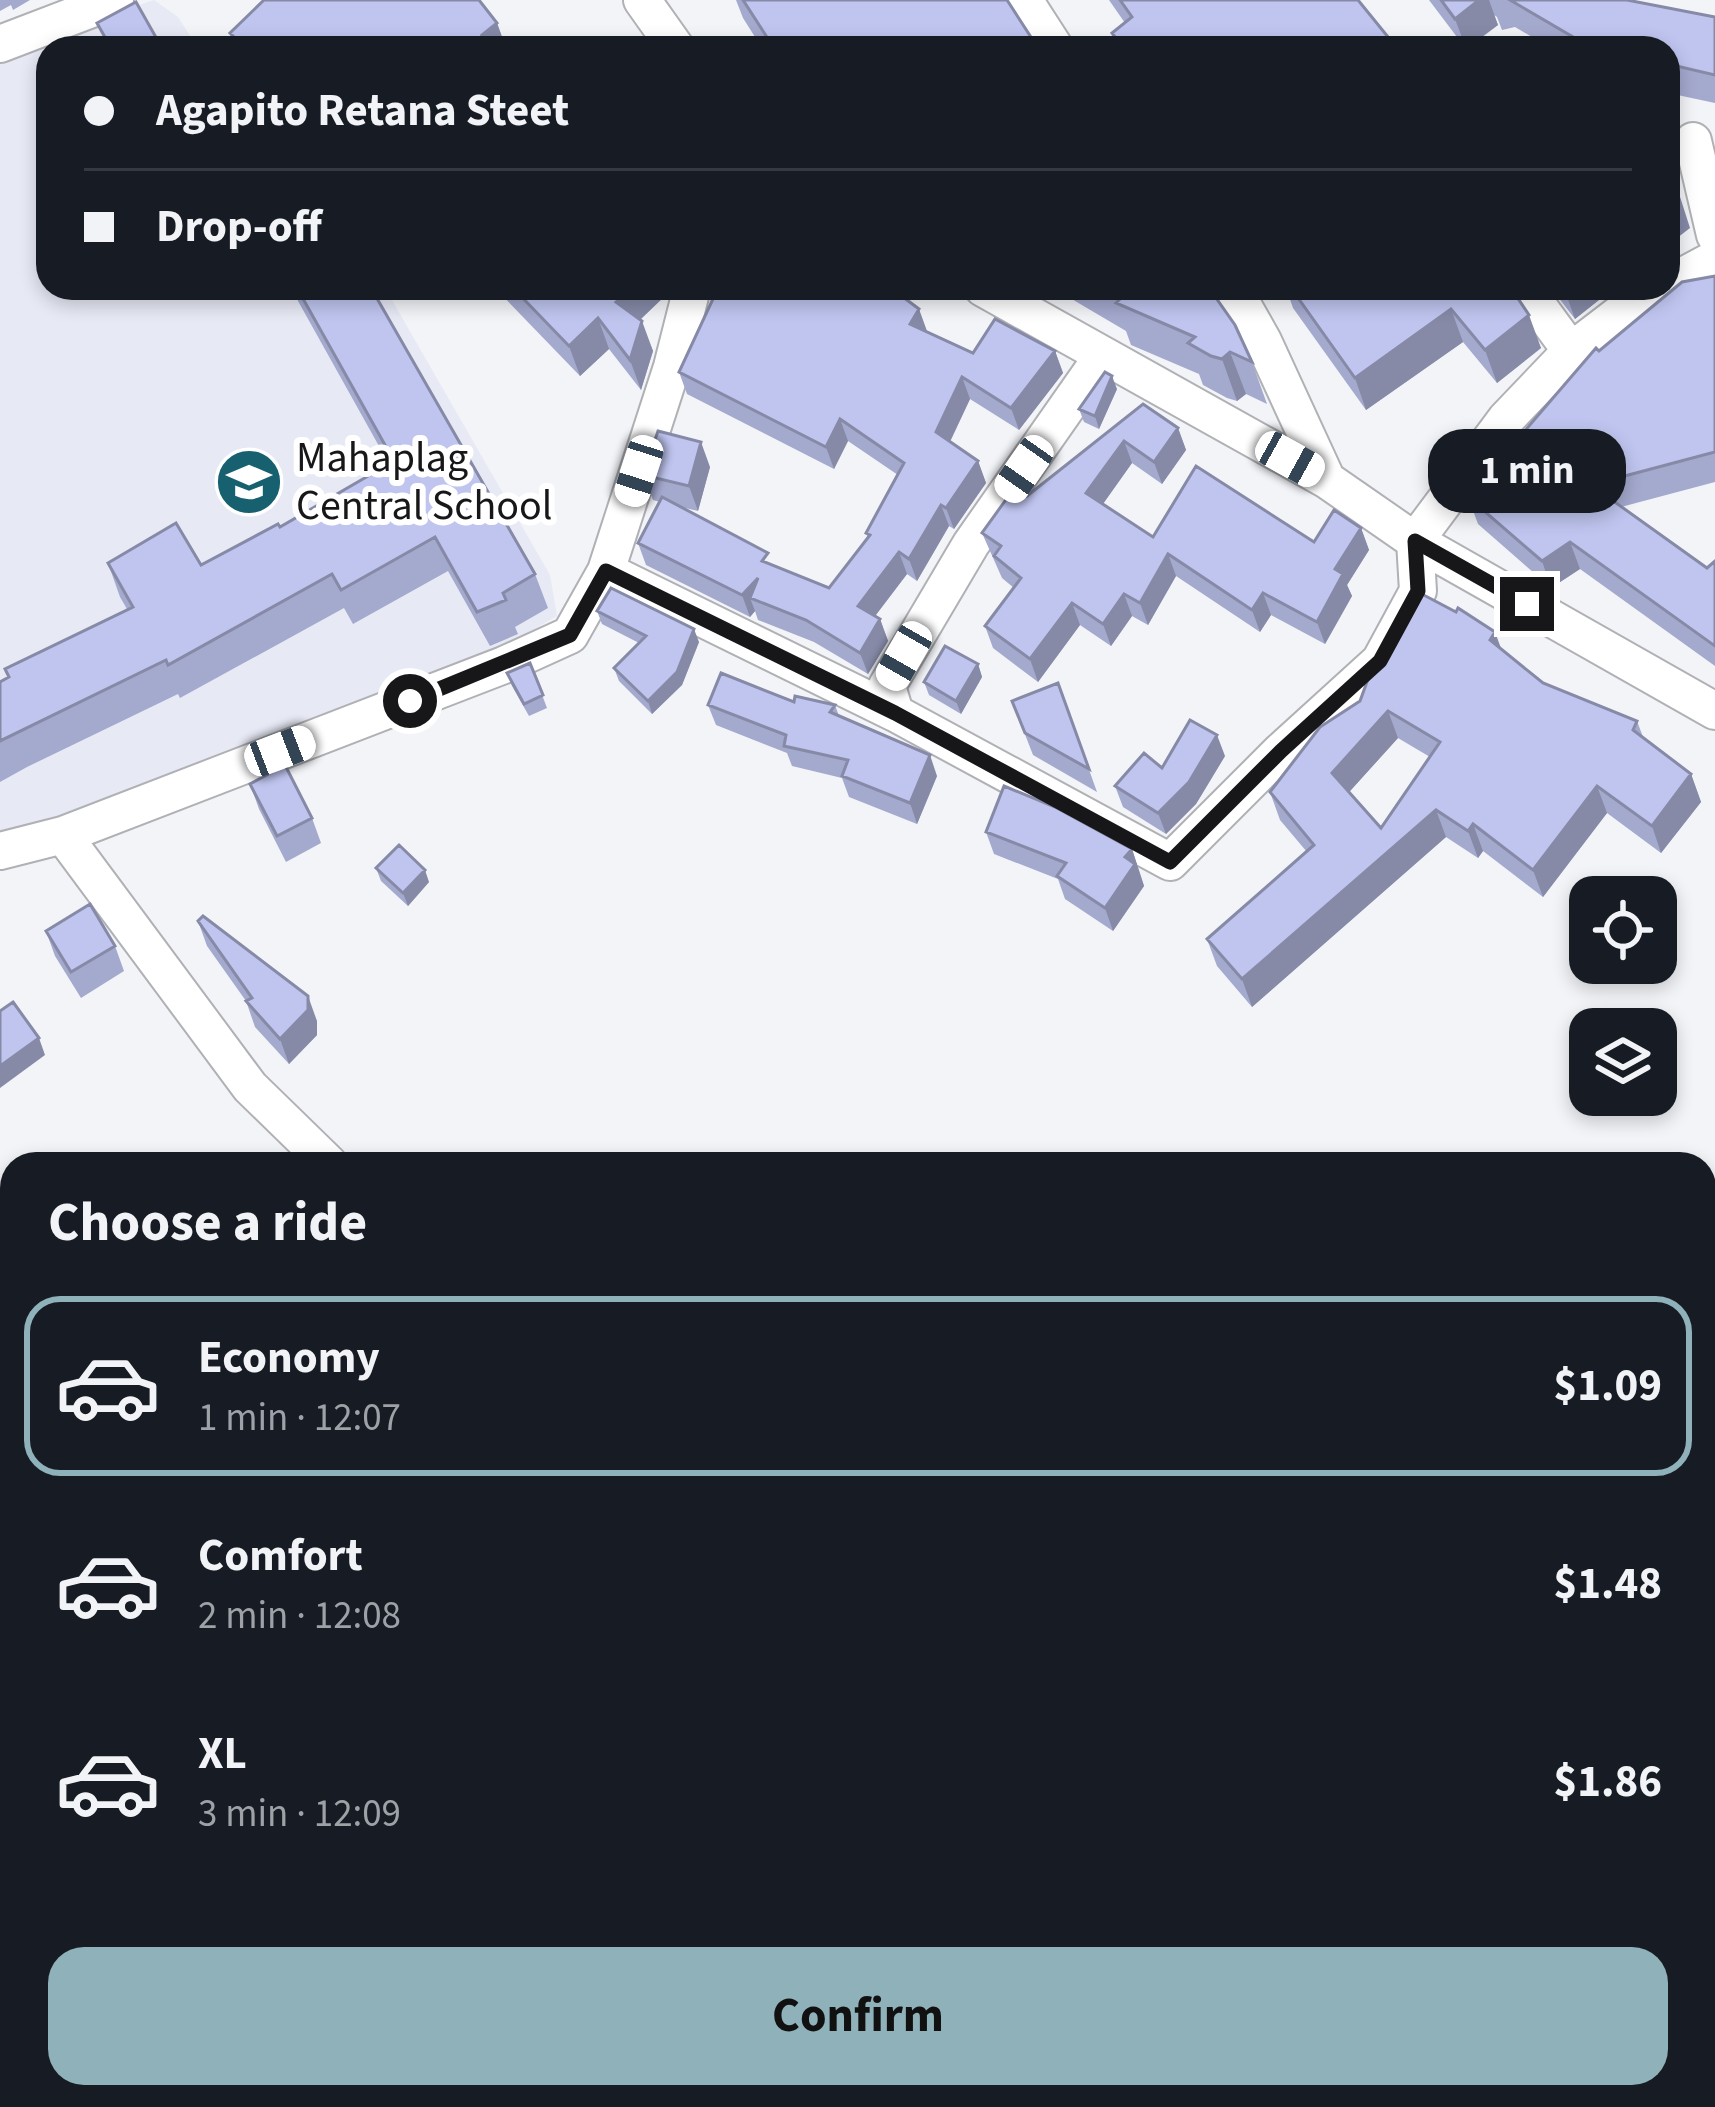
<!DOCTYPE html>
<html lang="en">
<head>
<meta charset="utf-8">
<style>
  body { margin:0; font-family:"Source Sans 3",sans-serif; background:#20242c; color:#f1f3f6; height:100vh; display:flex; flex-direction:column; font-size:45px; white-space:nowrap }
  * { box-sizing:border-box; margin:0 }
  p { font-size:39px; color:#9ea1a6 }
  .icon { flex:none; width:66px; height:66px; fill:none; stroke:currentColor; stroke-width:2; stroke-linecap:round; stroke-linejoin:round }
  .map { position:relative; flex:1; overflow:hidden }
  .details { position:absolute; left:0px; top:1152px; width:1716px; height:957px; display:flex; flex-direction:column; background:#171b24; border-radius:36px 36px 0 0; box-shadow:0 6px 18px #0003 }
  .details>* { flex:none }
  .banner { position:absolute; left:36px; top:36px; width:1644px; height:264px; border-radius:36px; box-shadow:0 6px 18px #0003; display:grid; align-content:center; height:264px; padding:0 48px; background:#171b24 }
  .tools { position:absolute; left:1569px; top:876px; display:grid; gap:24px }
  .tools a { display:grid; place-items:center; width:108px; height:108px; border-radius:24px; background:#171b24; box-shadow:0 6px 18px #0003; font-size:60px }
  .end { position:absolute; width:54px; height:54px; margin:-27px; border:15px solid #171719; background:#fff; box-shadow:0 0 0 6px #fff }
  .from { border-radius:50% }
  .bubble { position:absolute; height:84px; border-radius:36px; background:#171b24; box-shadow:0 6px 18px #0003; font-size:39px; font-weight:700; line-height:84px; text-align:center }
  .car { position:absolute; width:36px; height:72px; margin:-36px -18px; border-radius:15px; box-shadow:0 0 9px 3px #0007; background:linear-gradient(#fff 24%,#345 0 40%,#fff 0 76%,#345 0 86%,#fff 0) }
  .banner b { display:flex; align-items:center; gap:42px; height:114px; font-size:45px }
  .banner b+b { border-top:3px solid #363941 }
  .banner i { width:30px; height:30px; background:#f1f3f6 }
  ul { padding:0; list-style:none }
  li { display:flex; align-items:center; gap:36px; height:180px; margin:0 24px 18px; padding:0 24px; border:6px solid transparent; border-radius:36px }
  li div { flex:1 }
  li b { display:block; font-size:45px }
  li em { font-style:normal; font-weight:700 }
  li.on { border-color:#8fb1b9 }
  li>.icon { width:108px; height:108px; stroke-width:1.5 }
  h2 { padding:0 48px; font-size:54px; line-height:144px }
  .primary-button { display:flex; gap:24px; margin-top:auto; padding:24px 48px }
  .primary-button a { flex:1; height:138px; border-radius:36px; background:#8fb1b9; color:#111; font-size:48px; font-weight:700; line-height:138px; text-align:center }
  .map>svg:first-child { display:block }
</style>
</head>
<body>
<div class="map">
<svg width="1715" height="2107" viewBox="0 0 1715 2107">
  <rect width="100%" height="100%" fill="#f3f4f8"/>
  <path fill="#e7e9f5" d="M154,0L178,17L198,48H48V288H385L550,575L557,616L497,651L0,846V53Z"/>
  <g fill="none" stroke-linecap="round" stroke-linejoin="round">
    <defs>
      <path id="street" d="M642,0L676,48
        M1024,0L1055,48
        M0,44L115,0
        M1693,141L1715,235
        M1668,284L1715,259
        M983,288L1327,480L1415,541L1715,711
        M1233,288L1263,341L1327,480
        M1525,288L1571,351
        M1102,357L971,544L887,686L895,713L1170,862L1281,751L1380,661L1418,591L1415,541L1506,419L1571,351L1635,302L1661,288
        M606,571L895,713
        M63,835L504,665L570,635L606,571L672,367L692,288
        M0,851L63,835L250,1087L329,1164"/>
    </defs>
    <use href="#street" stroke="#b0b1b5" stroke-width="40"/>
    <use href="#street" stroke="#fff" stroke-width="36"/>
  </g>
  <path fill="#a4a9ce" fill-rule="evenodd" d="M0,0H30L13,10L11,5L0,11Z
    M264,0H481L479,1L497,23L506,48H235L230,33Z
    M736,0H1007L1038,48H762L743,18Z
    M1109,0H1358L1397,48H1117L1112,33L1125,23Z
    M1429,0H1627L1715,17V103L1668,93V48H1551L1515,27L1502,30L1497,17L1494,15L1498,25L1471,46L1460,41Z
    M1715,276V482L1621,507L1707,568L1715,561V666L1580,569L1551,588L1478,524L1468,497L1599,351Z
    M293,288H371L535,574L548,608L515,627L518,634L490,646L448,571L353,624L344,608L180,698L178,694L27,767L0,782V682L127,609L120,597L108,563L201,565L280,527L389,464L298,301Z
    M495,288H669L667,294L640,320L653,351L641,390L609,349L580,376Z
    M709,288H891L926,332L973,353L1055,351L1063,373L1019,430L970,399L950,442L978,461L986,483L954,529L949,526L917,581L907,574L875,616L880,619L888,641L868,674L814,642L758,620L755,611L750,617L646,565L638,543L660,502L653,500L643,475L710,467L698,511L681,507L772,565L829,588L868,538L866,533L898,475L848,441L834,469L687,394L679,372L713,299Z
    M1053,288H1209L1252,362L1267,404L1246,394L1237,401L1227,398L1203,385L1199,374L1131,345L1126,331Z
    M1286,288H1511L1541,348L1497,383L1463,342L1366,410L1293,308Z
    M1551,288H1614L1575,319Z
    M1117,389L1099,429L1084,422L1079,409Z
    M1143,404L1178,428L1186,450L1162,484L1132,463L1103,504L1153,537L1314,542L1361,528L1369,550L1347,585L1352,596L1325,644L1271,615L1260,632L1176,576L1148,625L1132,616L1111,646L1080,625L1038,682L993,648L985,626L1014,588L1002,578L982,533Z
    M597,611L699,642L682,685L652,714L619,681L614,668L639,643L602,624Z
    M1390,645L1502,650L1543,683L1637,721L1643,737L1691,774L1701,802L1661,853L1607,813L1543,897L1483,851L1478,858L1446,837L1252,1007L1217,966L1207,939L1307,852L1280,820L1270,792L1360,701ZM1398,738L1430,757L1381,828L1349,792Z
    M530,663L547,708L529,716L512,686L507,673Z
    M978,664L982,677L961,714L929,695L924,682Z
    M1058,683L1097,792L1033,755L1012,701Z
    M794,702L835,705L839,716L937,776L917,824L849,797L842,778L792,766L787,753L716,725L708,705Z
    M1225,756L1196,804L1166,834L1123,807L1115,786L1162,768Z
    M250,784L312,818L321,843L286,862L259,809Z
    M986,832L1132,849L1144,886L1113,931L1065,899L1058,879L994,854Z
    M376,868L429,882L408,906L381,881Z
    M198,921L317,1021V1035L289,1064L255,1027L246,1001L207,946Z
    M46,931L115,946L124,971L81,998L55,956Z
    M906,2097H946L940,2107H932Z"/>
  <path fill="#868aa7" d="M1479,0H1489L1498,25L1466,48L1455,19Z
    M497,23L506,48H487L482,35Z
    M1674,178L1690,228L1668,245V203Z
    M631,288H669L667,294L627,332L616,302Z
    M1564,288H1614L1575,319Z
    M919,309L927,331L910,324Z
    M1451,309L1463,342L1366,410L1355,378Z
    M1529,315L1541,348L1497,383L1485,350Z
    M598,318L609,349L580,376L569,346Z
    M642,321L653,351L641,390L630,360Z
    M1055,351L1063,373L1019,430L1011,408Z
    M1230,352L1246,394L1237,401L1222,359Z
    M1112,376L1117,389L1099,429L1095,416Z
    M962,377L970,399L944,454L936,432Z
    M840,419L848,441L834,469L826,447Z
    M1178,428L1186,450L1162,484L1154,462Z
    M1124,441L1132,463L1095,515L1086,493Z
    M701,442L710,467L698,511L689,486Z
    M978,461L986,483L954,529L946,508Z
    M941,505L949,526L917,581L909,559Z
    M1361,528L1369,550L1347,585L1352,596L1325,644L1317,622L1335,569Z
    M1570,542L1580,569L1551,588L1542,561Z
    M899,552L907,574L866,628L858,606Z
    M1168,554L1176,576L1148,625L1140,603Z
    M758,578L750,598L755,611L750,617L742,595Z
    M1263,593L1271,615L1260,632L1252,610Z
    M1124,594L1132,616L1111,646L1103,624Z
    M1072,603L1080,625L1038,682L1030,659Z
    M880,619L888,641L868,674L860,653Z
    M694,629L699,642L682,685L652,714L648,701Z
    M1495,632L1505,659L1490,640Z
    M978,664L982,677L961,714L956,701Z
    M1388,711L1398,738L1342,800L1332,773Z
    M1217,735L1225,756L1196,804L1166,834L1158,813Z
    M930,755L937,776L917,824L910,803Z
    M1691,774L1701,802L1661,853L1652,826Z
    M1597,786L1607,813L1543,897L1533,870Z
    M1436,810L1446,837L1252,1007L1242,979Z
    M1473,824L1483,851L1478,858L1468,831Z
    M1132,849L1144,886L1113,931L1105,908L1125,857Z
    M425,870L429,882L408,906L403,893Z
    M308,996L317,1021V1035L289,1064L280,1039Z
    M39,1038L45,1055L0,1088V1066Z
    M934,2097H946L940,2107H938Z"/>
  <path fill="#bfc5ef" stroke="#868aa7" stroke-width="3" fill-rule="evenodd" d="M264,0H479L497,23L482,35L497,48H245L230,33Z
    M743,0H1007L1038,48H774Z
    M1120,0H1358L1397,48H1123L1112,33L1132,17Z
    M1441,0H1479L1455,19Z
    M1510,0H1627L1715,17V75L1668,64V48H1592Z
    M136,2L162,48H111L97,23Z
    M1464,37L1473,48H1451Z
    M1668,170L1674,178L1678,195L1668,203Z
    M1715,276V452L1591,485L1707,568L1715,561V646L1570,542L1542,561L1468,497L1596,348L1599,351L1682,282Z
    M297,288H371L535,574L503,593L506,600L477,612L435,537L341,590L332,574L168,665L166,660L0,741V682L9,677L5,669L133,607L108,563L176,523L201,565L278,524L280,527L394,461Z
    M513,288H631L616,302L642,321L630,360L598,318L569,346Z
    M718,288H891L919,309L910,324L973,353L995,319L1055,351L1011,408L962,377L936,432L978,461L946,508L941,505L909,559L899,552L858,606L880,619L860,653L806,620L750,598L758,578L742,595L638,543L662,497L768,553L762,561L829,588L870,535L866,533L904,463L840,419L826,447L679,372Z
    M1109,288H1209L1235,325L1252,362L1230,352L1222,359L1211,356L1188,343L1195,337L1116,303L1123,296Z
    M1291,288H1511L1529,315L1485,350L1451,309L1355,378Z
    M1105,372L1112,376L1095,416L1079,409Z
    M1143,404L1178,428L1154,462L1124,441L1086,493L1153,537L1196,466L1314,542L1334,510L1361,528L1335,569L1343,574L1317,622L1263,593L1252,610L1168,554L1140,603L1124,594L1103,624L1072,603L1030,659L985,626L1021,578L994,556L1001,546L982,533L1015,487L1027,496Z
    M658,431L701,442L689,486L643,475Z
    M611,588L694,629L677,672L648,701L614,668L646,636L597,611Z
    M1418,592L1456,612L1458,608L1495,632L1490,640L1543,683L1637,721L1633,730L1691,774L1652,826L1597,786L1533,870L1473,824L1468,831L1436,810L1242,979L1207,939L1314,845L1270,792L1320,727L1360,701L1375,660L1390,645ZM1388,711L1440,742L1381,828L1332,773Z
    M945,646L978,664L956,701L924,682Z
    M530,663L543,695L524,704L507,673Z
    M721,673L794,702L795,696L835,705L830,712L930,755L910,803L842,776L848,760L784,746L786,735L708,705Z
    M1058,683L1089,769L1025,733L1012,701Z
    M1190,720L1217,735L1189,782L1158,813L1115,786L1144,753L1162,768Z
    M285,765L312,818L277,836L250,784Z
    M1004,786L1055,807L1132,849L1125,857L1135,864L1105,908L1057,876L1066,863L986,832Z
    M399,845L425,870L403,893L376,868Z
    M90,904L115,946L71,972L46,931Z
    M203,916L308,996V1010L280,1039L246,1001L252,998L198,921Z
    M13,1002L39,1038L0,1066V1011Z"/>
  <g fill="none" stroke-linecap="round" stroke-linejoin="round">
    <path stroke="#171719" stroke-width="15" d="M410,701L570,635L606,571L895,713L1170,862L1281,751L1380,661L1418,591L1415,541L1527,604"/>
  </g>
  <defs>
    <symbol id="school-disc" viewBox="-11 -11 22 22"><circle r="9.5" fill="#17606f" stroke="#fff"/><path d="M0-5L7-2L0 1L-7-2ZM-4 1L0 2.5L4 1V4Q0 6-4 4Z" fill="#fff"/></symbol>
  </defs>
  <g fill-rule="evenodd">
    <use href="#school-disc" x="211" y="444" width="76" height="76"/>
  </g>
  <g text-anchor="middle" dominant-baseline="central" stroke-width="12" stroke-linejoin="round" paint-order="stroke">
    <g font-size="42" fill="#171719" stroke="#fff" text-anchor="start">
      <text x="296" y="458">Mahaplag<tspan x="296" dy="48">Central School</tspan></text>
    </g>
  </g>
</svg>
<div class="tools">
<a><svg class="icon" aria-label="locate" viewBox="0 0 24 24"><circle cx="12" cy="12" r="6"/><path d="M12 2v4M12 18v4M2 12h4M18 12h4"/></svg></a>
<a><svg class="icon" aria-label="layers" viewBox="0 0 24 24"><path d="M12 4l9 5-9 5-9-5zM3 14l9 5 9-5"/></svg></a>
</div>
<i class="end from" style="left:410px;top:701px"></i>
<i class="end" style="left:1527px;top:604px"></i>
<div class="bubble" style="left:1428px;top:429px;width:198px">1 min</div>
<i class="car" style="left:1290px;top:459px;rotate:119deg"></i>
<i class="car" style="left:1024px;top:469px;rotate:215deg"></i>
<i class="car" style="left:639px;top:471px;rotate:198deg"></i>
<i class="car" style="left:904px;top:656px;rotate:210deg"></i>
<i class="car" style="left:280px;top:751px;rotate:69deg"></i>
<div class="banner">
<b><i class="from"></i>Agapito Retana Steet</b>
<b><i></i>Drop-off</b>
</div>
<section class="details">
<h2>Choose a ride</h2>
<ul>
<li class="on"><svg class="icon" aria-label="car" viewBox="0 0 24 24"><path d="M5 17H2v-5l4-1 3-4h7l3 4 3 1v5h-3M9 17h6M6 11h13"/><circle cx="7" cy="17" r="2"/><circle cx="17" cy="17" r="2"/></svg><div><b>Economy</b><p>1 min · 12:07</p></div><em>$1.09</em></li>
<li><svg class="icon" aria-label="car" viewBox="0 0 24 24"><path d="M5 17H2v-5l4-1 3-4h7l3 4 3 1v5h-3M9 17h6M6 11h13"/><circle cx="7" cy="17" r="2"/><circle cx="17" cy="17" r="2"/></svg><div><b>Comfort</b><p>2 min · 12:08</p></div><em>$1.48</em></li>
<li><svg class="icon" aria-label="car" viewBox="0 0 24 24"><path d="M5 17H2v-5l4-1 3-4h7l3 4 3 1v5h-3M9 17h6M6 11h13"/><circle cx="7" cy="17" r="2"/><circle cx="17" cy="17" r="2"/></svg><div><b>XL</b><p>3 min · 12:09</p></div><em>$1.86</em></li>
</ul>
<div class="primary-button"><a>Confirm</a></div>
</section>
</div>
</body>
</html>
